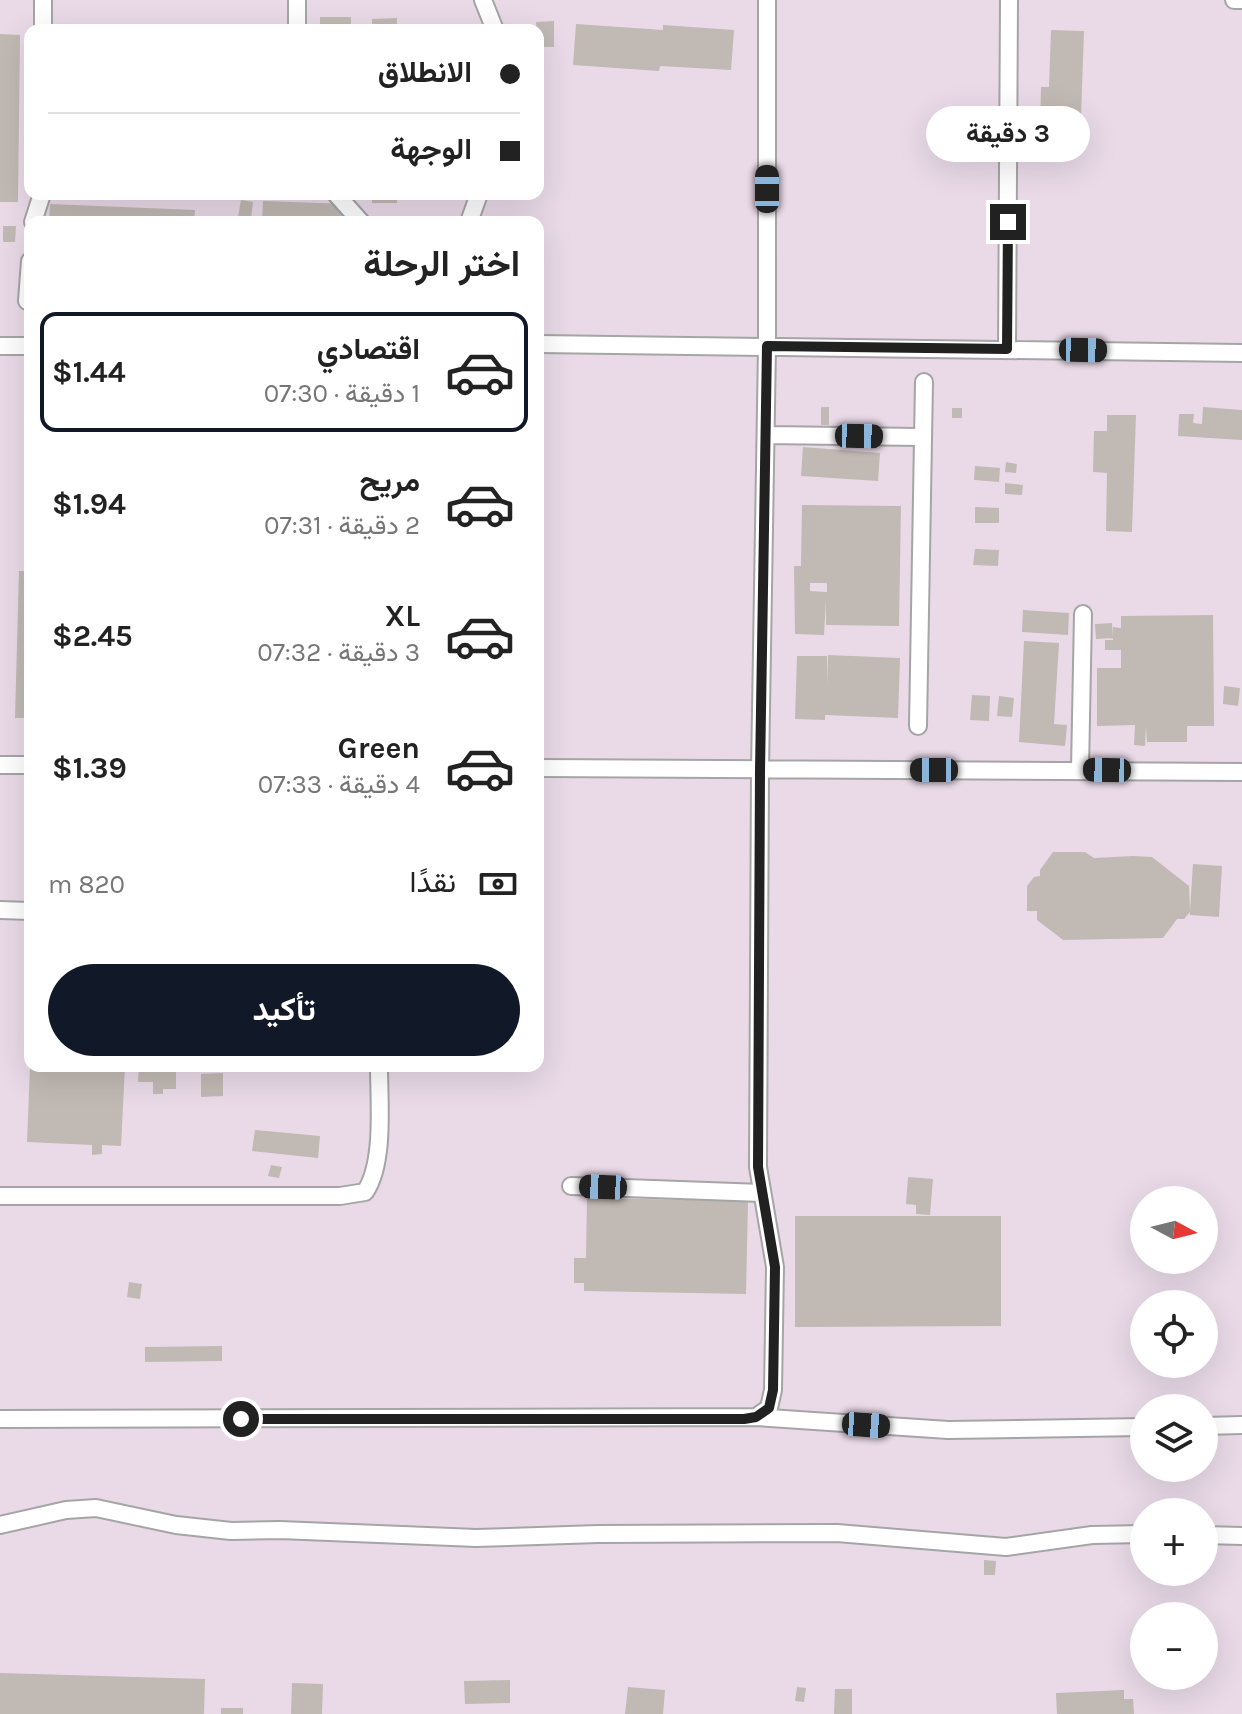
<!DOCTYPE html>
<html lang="ar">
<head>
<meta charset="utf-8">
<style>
  body { margin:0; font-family:Karla,Vazirmatn,sans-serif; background:#f6f6f6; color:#222; direction:rtl; height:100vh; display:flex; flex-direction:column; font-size:30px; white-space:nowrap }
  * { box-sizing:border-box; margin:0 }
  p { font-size:26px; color:#767676 }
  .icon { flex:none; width:44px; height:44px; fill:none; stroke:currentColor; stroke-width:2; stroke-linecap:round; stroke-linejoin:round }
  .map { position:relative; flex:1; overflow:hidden; direction:ltr }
  .sheet { position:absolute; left:24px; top:216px; width:520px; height:856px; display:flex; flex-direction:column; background:#fff; border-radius:16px; box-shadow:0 8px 32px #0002; direction:rtl }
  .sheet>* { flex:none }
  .guide { position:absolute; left:24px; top:24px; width:520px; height:176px; border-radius:16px; box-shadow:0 8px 32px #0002; direction:rtl; display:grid; align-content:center; height:176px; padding:0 24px; background:#fff }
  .needle { width:52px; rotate:97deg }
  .tools { position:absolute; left:1130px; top:1186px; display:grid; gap:16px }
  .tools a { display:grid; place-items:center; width:88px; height:88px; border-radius:50%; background:#fff; box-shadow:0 8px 32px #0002; font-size:40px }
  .end { position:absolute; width:36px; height:36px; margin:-18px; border:10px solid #212121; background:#fff; box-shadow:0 0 0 4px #fff }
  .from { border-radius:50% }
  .bubble { position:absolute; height:56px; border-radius:28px; background:#fff; box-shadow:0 8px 32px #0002; font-size:26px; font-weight:700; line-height:56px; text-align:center; direction:rtl }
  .car { position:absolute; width:24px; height:48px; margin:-24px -12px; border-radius:10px; box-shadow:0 0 6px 2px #0007; background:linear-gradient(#222 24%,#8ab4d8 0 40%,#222 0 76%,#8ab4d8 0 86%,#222 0) }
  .guide b { display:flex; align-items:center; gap:28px; height:76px; font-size:30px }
  .guide b+b { border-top:2px solid #e0e0e0 }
  .guide i { width:20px; height:20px; background:#222 }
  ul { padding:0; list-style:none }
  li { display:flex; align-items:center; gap:24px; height:120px; margin:0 16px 12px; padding:0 8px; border:4px solid transparent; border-radius:16px }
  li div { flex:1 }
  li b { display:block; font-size:30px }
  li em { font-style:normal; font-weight:700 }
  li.current { border-color:#111827 }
  li>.icon { width:72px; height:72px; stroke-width:1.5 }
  h2 { padding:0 24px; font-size:36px; line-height:96px }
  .pay { display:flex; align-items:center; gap:20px; height:88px; padding:0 24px; font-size:30px }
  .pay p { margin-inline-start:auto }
  .button { display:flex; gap:16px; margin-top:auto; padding:16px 24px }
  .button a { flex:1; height:92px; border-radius:48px; background:#111827; color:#fff; font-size:32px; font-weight:700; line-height:92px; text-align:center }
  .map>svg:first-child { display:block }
</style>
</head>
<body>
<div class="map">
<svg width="1242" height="1714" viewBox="0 0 1242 1714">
  <rect width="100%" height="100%" fill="#f1ede8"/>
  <path fill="#eadae8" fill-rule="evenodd" d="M0,0H1242V1714H0ZM30,30H538V194H30ZM30,222H538V1066H30ZM1144,1200H1204V1260H1144ZM1144,1304H1204V1364H1144ZM1144,1408H1204V1468H1144ZM1144,1512H1204V1572H1144ZM1144,1616H1204V1676H1144Z"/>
  <path fill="#c1b9b4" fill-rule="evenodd" d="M320,17H351V30H320Z
    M397,18V30H372V19Z
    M554,21V47H538L536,22Z
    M576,24L663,30V25L734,30L731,70L660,66L659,71L573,65Z
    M1051,30L1084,31L1080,145L1054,144V131L1040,130L1041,87H1049Z
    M0,34L20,35L18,202H0Z
    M372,194H397V203H372Z
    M241,200L253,202L251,219L238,217Z
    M263,201L348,204L347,222H262Z
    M50,204L195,210L194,222H49Z
    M3,226H16L15,242H3Z
    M821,407H829V425H821Z
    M1203,407L1242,410V440L1178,436L1179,414H1194L1193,423L1202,424Z
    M952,408H962V418H952Z
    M1107,415H1136L1132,532L1106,531L1107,473L1093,472L1094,431H1107Z
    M803,447L880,453L878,481L801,476Z
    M1006,462L1017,464L1016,473L1005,472Z
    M975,466L1000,468L999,482L974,480Z
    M1005,483L1023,485L1022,495L1005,494Z
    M802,505L901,506L899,626L826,625V600L824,635L795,634L794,566H801ZM810,583H827V592L810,591Z
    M975,507L999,508V523H975Z
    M975,549L999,550L998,566L973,565Z
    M19,571H30V718H15Z
    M1023,610L1069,613L1068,635L1022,632Z
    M1213,615L1214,726H1187V742H1147L1146,727L1145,746L1134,745L1135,725L1097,726V668H1121V650H1105V640H1113V627L1121,628V616Z
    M1112,623L1113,638L1096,639L1095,624Z
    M1024,641L1059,643L1054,724L1067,725L1065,746L1019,742Z
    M828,655L900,658L898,718L825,715V720L795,719L797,656H827V685Z
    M1224,686L1240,688L1238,706L1223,704Z
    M972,695L990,696L989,721L970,720Z
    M999,696L1014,698L1012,717L997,716Z
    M1053,852H1085L1094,858L1133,856L1152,857L1189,886L1190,910L1193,864L1222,866L1219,917L1190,915V912L1184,919H1177L1163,938L1063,940L1037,920V911H1027V886L1034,877L1040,876V870Z
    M30,1066H125L121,1146L102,1145V1154L92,1155V1145L27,1142Z
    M139,1066H176V1089H163V1094H153V1082H138Z
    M223,1073V1096L201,1097V1074Z
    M255,1130L320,1136L318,1158L252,1151Z
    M271,1165L282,1167L279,1178L268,1176Z
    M908,1177L933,1179L930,1215L916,1214V1205L906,1204Z
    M587,1198L748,1201L746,1294L584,1291V1283H574V1258H586Z
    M795,1216H1001V1326L795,1327Z
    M129,1282L142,1284L140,1299L127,1297Z
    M222,1346V1361L145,1362V1347Z
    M984,1560L996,1561L995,1575H984Z
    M0,1673L205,1679L204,1714H0Z
    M510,1680V1703L465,1704L464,1681Z
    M292,1683L323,1684L322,1714H291Z
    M628,1687L665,1690L663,1714H625Z
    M797,1687L806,1688L804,1702L795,1701Z
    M835,1689H852V1714H834Z
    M1124,1690V1699H1133L1134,1714H1057L1056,1693Z
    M221,1708H243V1714H221Z"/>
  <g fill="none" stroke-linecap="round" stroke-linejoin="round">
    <defs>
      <path id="minor" d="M297,0V30
        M483,0L495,30
        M1234,0H1242
        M43,30V0
        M336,194L361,222
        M33,222L42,194
        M469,222L479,194
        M27,301L30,261
        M538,344L1242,353
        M0,346H30
        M1007,349L1009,0
        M766,435L921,437
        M918,726L924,382
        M0,765H30
        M538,768L1242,772
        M1080,770L1083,614
        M0,910L30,911
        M571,1186L762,1193
        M0,1196H340L365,1192C385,1163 379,1102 379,1066
        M756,1417L769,1408L773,1390L775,1267L758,1167L760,771L767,346V0
        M0,1419L756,1417L948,1430L1144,1427
        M1204,1426L1242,1425
        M0,1525L66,1510L96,1508L176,1525L231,1531L280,1530L476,1538L598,1534L837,1533L1006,1547L1092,1535L1144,1534
        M1204,1535L1242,1536"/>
    </defs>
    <use href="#minor" stroke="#a5a5a5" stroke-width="20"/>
    <use href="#minor" stroke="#fff" stroke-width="16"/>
  </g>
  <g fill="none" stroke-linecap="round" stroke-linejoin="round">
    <path stroke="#212121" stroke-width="10" d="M241,1419H744L756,1417L769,1408L773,1390L775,1267L758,1167L760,771L767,346L1007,349L1008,222"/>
  </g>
</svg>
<div class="tools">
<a><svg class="needle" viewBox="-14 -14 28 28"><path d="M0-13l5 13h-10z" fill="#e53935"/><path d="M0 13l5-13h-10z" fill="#767676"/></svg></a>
<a><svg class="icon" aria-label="locate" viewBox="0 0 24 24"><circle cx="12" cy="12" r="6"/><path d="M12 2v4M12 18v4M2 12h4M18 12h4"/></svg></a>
<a><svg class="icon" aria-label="layers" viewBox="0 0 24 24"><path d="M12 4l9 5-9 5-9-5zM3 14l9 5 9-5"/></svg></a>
<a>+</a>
<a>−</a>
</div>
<i class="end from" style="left:241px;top:1419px"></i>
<i class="end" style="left:1008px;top:222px"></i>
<div class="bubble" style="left:926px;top:106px;width:164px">3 دقيقة</div>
<i class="car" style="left:767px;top:189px;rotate:0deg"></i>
<i class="car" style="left:1083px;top:350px;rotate:91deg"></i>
<i class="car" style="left:859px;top:436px;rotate:91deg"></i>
<i class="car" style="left:934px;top:770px;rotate:270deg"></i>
<i class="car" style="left:1107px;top:770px;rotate:271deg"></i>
<i class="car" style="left:603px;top:1187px;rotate:272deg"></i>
<i class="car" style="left:866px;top:1425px;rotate:94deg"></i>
<div class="guide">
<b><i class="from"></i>الانطلاق</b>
<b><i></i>الوجهة</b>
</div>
<section class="sheet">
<h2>اختر الرحلة</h2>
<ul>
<li class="current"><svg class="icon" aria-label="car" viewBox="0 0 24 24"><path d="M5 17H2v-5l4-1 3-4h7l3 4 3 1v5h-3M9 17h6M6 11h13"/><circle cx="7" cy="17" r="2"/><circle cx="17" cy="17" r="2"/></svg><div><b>اقتصادي</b><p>1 دقيقة · 07:30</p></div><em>$1.44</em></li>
<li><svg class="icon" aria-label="car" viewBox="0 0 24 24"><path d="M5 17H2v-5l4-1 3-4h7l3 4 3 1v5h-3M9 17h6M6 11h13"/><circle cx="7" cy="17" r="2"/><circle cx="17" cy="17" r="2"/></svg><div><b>مريح</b><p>2 دقيقة · 07:31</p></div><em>$1.94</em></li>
<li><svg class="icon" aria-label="car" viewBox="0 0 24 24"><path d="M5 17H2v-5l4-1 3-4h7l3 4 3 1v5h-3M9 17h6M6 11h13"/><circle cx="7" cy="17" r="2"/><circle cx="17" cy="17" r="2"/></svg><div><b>XL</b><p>3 دقيقة · 07:32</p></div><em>$2.45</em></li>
<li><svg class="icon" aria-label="car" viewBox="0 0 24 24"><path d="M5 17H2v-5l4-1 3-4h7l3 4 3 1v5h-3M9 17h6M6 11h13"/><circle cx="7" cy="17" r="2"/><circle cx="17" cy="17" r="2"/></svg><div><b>Green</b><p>4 دقيقة · 07:33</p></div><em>$1.39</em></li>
</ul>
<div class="pay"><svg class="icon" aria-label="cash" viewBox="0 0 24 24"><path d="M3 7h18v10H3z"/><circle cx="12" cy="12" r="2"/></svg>نقدًا<p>820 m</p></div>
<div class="button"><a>تأكيد</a></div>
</section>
</div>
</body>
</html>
